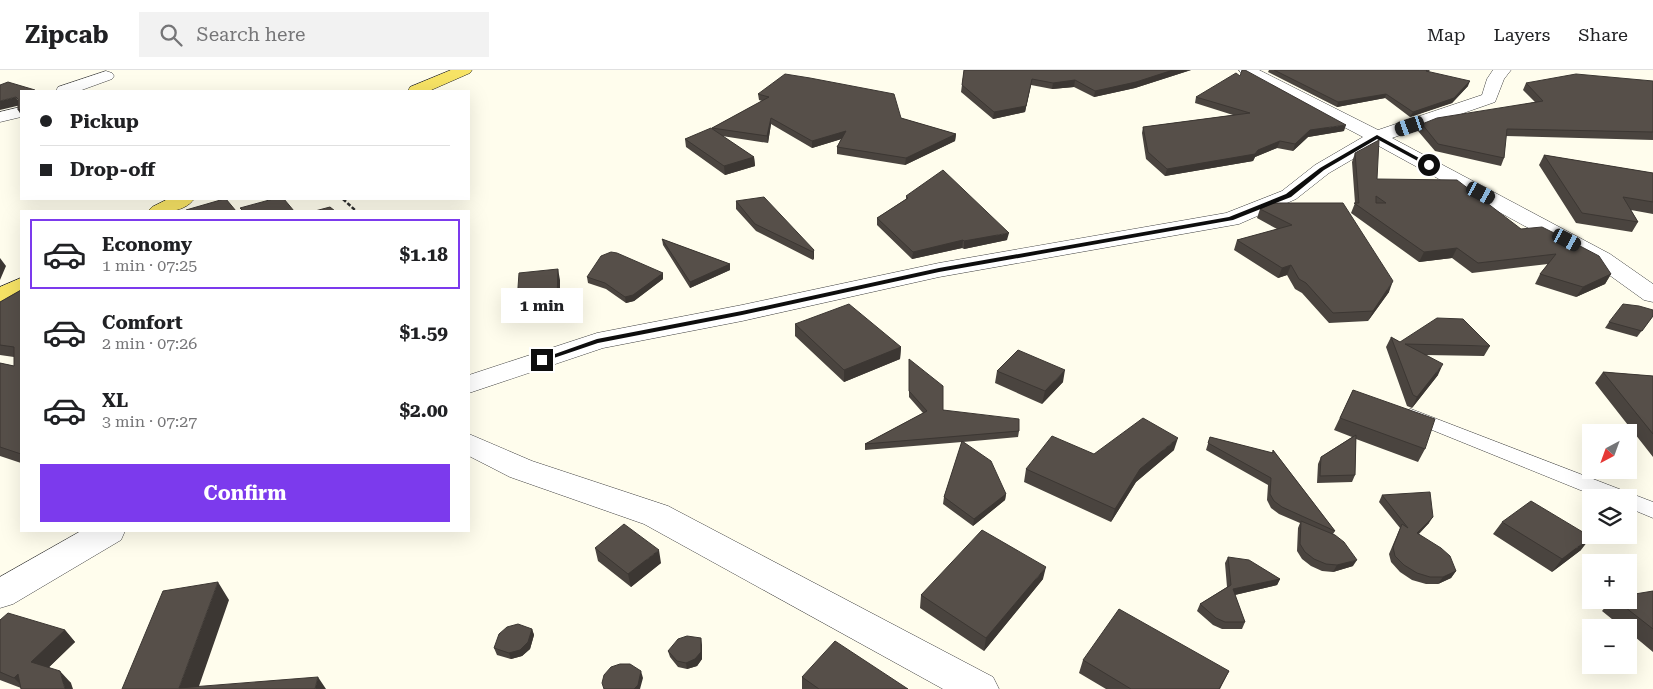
<!DOCTYPE html>
<html lang="en">
<head>
<meta charset="utf-8">
<style>
  body { margin:0; font-family:"Roboto Serif",serif; background:#f2f2f2; color:#202124; height:100vh; display:flex; flex-direction:column; font-size:19px; white-space:nowrap }
  * { box-sizing:border-box; margin:0 }
  p { font-size:16px; color:#757577 }
  .icon { flex:none; width:28px; height:28px; fill:none; stroke:currentColor; stroke-width:2; stroke-linecap:round; stroke-linejoin:round }
  .map { position:relative; flex:1; overflow:hidden }
  .panel { position:absolute; left:20px; top:140px; width:450px; height:322px; display:flex; flex-direction:column; background:#fff; border-radius:0px; box-shadow:0 5px 20px #0002 }
  .panel>* { flex:none }
  .guide { position:absolute; left:20px; top:20px; width:450px; height:110px; border-radius:0px; box-shadow:0 5px 20px #0002; display:grid; align-content:center; height:110px; padding:0 20px; background:#fff }
  .needle { width:32px; rotate:221deg }
  .fabs { position:absolute; left:1582px; top:354px; display:grid; gap:10px }
  .fabs a { display:grid; place-items:center; width:55px; height:55px; border-radius:0px; background:#fff; box-shadow:0 5px 20px #0002; font-size:25px }
  .end { position:absolute; width:22px; height:22px; margin:-11px; border:6px solid #0d0d0d; background:#fff; box-shadow:0 0 0 2px #fff }
  .from { border-radius:50% }
  .bubble { position:absolute; height:35px; border-radius:0px; background:#fff; box-shadow:0 5px 20px #0002; font-size:16px; font-weight:700; line-height:35px; text-align:center }
  .car { position:absolute; width:15px; height:30px; margin:-15px -8px; border-radius:6px; box-shadow:0 0 4px 1px #0007; background:linear-gradient(#222 24%,#8ab4d8 0 40%,#222 0 76%,#8ab4d8 0 86%,#222 0) }
  .guide b { display:flex; align-items:center; gap:18px; height:48px; font-size:19px }
  .guide b+b { border-top:1px solid #e0e0e0 }
  .guide i { width:12px; height:12px; background:#202124 }
  ul { padding:9px 0 0; list-style:none }
  li { display:flex; align-items:center; gap:15px; height:70px; margin:0 10px 8px; padding:0 10px; border:2px solid transparent; border-radius:0px }
  li div { flex:1 }
  li b { display:block; font-size:19px }
  li em { font-style:normal; font-weight:700 }
  li.current { border-color:#7c3aed }
  li>.icon { width:45px; height:45px; stroke-width:1.5 }
  .action { display:flex; gap:10px; margin-top:auto; padding:10px 20px }
  .action a { flex:1; height:58px; border-radius:0px; background:#7c3aed; color:#fff; font-size:20px; font-weight:700; line-height:58px; text-align:center }
  header { display:flex; align-items:center; gap:30px; box-sizing:border-box; height:70px; padding:0 25px; background:#fff; border-bottom:1px solid #e0e0e0 }
  header strong { font-size:24px }
  nav { display:flex; gap:28px; margin-inline-start:auto; font-size:18px }
  .search { width:350px; height:45px; background:#f2f2f2; display:flex; align-items:center; gap:12px; box-sizing:border-box; padding:0 18px; border-radius:0px; color:#757577; font-size:19px }
  .map>svg:first-child { display:block }
</style>
</head>
<body>
<header>
<strong>Zipcab</strong>
<div class="search"><svg class="icon" aria-label="search" viewBox="0 0 24 24"><circle cx="10" cy="10" r="6"/><path d="M15 15l6 6"/></svg>Search here</div>
<nav><a>Map</a><a>Layers</a><a>Share</a></nav>
</header>
<div class="map">
<svg width="1653" height="619" viewBox="0 0 1653 619">
  <rect width="100%" height="100%" fill="#fffded"/>
  <g fill="none" stroke-linecap="round" stroke-linejoin="round">
    <defs>
      <path id="service" d="M1411,339L1653,432V448L1629,438V428H1600L1405,349L1402,345L1405,341Z"/>
      <path id="minor" d="M1239,0H1259L1378,60L1482,25L1487,9L1493,0H1511L1504,9L1495,32L1392,68L1610,184L1653,214V232L1644,230L1594,194L1377,75L1329,103L1296,129L1239,154L939,207L742,251L603,278L469,323V305L597,263L742,235L939,193L1226,143L1282,121L1315,95L1363,67L1241,3Z
        M106,1L112,3L114,6L112,9L79,21H56L58,17Z
        M21,37V47L0,52V42Z
        M469,364L532,391L668,436L993,607L999,619H943L644,454L510,407L469,386Z
        M81,461H125L121,470L13,534L0,538V507Z"/>
      <path id="primary" d="M451,0H472L470,3L429,21H408L410,17Z
        M168,129H194C184,143 164,142 148,141L152,137Z
        M21,208V225L9,232L0,234V217Z"/>
    </defs>
    <use href="#service" stroke="#404040" stroke-width="1"/>
    <use href="#minor" stroke="#404040" stroke-width="1"/>
    <use href="#primary" stroke="#1e1e1e" stroke-width="1"/>
    <path stroke="#2f2f2f" stroke-width="2.5" stroke-dasharray="4 2" stroke-linecap="butt" d="M343,129L356,141"/>
    <use href="#service" fill="#fff" fill-rule="evenodd"/>
    <use href="#minor" fill="#fff" fill-rule="evenodd"/>
    <use href="#primary" fill="#f7e365" fill-rule="evenodd"/>
  </g>
  <path fill="#4a443f" d="M964,0H1191L1135,18L1094,27L1074,17L1052,19L1031,15L1025,42L993,49L961,22Z
    M1269,0H1430L1428,2L1468,16L1452,33L1410,47L1385,28L1337,37L1268,2Z
    M1653,11V70L1506,66L1504,88L1501,96L1435,81L1418,61L1422,54L1535,32L1523,20L1526,13Z
    M758,24L901,48L956,64L955,71L905,95L837,84V77L841,69L812,78L771,54L768,73L722,66L754,87L755,96L725,105L686,77L685,69L712,59V58L762,31L759,30Z
    M1196,27L1344,61L1308,67L1293,81L1277,78L1255,87L1253,91L1165,106L1146,89L1142,63L1143,57L1233,45L1195,33Z
    M1355,83L1377,109L1521,159L1611,204L1605,214L1576,227L1535,214L1540,204L1548,194L1472,203L1452,188L1419,192L1351,143L1355,133L1352,92Z
    M1544,85L1653,103V144L1631,140L1638,152L1632,162L1576,153L1539,95Z
    M906,126L1007,170L964,179L962,178L912,189L877,155V148L906,129Z
    M736,131L814,180V188L813,190L756,161L736,139Z
    M1273,133L1389,222L1368,251L1329,253L1302,223L1295,219L1287,205L1278,208L1234,180L1237,170L1277,159L1257,148L1260,139Z
    M662,169L730,194V200L690,218L663,175Z
    M587,207L663,209L634,231L626,233L606,219L588,213Z
    M21,220V393L0,386V293L14,296V287L0,285V232Z
    M1653,246L1637,267L1605,258L1609,252Z
    M795,254L901,277L900,289L844,312L795,266Z
    M1391,267L1400,272L1490,276L1484,286L1426,285L1438,305L1412,338L1407,336L1386,277Z
    M909,289L943,340L1019,361L1018,367L963,372L1006,424L1005,430L973,456L943,434L944,427L962,372L865,380V374L923,343L909,327Z
    M997,301L1063,312L1042,334L995,313Z
    M1603,302L1653,306V387L1595,313Z
    M1353,320L1425,379L1418,392L1356,369L1355,405L1352,412L1317,413L1318,394L1321,387L1352,367L1334,360Z
    M1210,367L1272,383L1273,380L1335,461L1333,464L1353,496L1333,502L1322,501L1311,496L1302,489L1297,481L1298,458L1300,453L1279,444L1271,438L1267,430L1268,415L1206,380Z
    M1174,380L1136,412L1111,452L1024,412L1026,399L1094,384Z
    M1382,425L1429,453L1419,464L1456,501L1451,508L1438,514H1426L1412,510L1400,502L1391,492L1389,484L1400,458L1379,432Z
    M1502,452L1581,480L1552,502L1493,464Z
    M595,478L661,493L631,517L598,491Z
    M1228,487L1280,509L1277,515L1235,525L1245,552L1242,559H1222L1213,555L1197,541L1200,534L1227,517L1225,493Z
    M1043,509L984,581L920,538L921,525Z
    M1653,521V582L1629,562V558H1623L1602,541L1611,530H1629Z
    M0,550L65,560L75,572L49,597L71,613L21,618L0,610Z
    M532,559L534,565L530,579L522,586L511,589L497,585L494,578Z
    M702,575V589L697,596L687,599L678,597L670,587L668,581Z
    M1083,590L1229,601L1220,619H1106L1079,603Z
    M802,607L908,619H802Z"/>
  <path fill="#3c3733" d="M1173,0H1191L1135,18L1094,27L1095,21Z
    M1032,9L1025,42L993,49L994,42Z
    M1075,10L1074,17L1052,19L1053,13Z
    M1470,11L1468,16L1452,33L1410,47L1413,42Z
    M1386,24L1385,28L1337,37L1338,32Z
    M16,27L21,35L0,40V31Z
    M21,39V45L18,40Z
    M771,48V54L768,73L767,66Z
    M1346,55L1344,61L1308,67L1293,81L1295,74L1310,60Z
    M846,61L845,68L812,78V71Z
    M956,64L955,71L905,95L906,88Z
    M1280,71L1277,78L1255,87L1253,91L1165,106L1167,99L1258,80Z
    M754,87L755,96L725,105L724,96Z
    M1009,163L1007,170L964,179V171Z
    M963,170L962,178L912,189L913,182Z
    M1457,178L1452,188L1419,192L1424,182Z
    M814,180V188L813,190V182Z
    M0,188L6,196L0,210Z
    M730,194V200L690,218V212Z
    M1291,195L1287,205L1278,208L1282,198Z
    M558,199L560,210V239L520,244L517,232Z
    M663,203V209L634,231L626,233L625,227Z
    M1611,204L1605,214L1576,227L1583,217Z
    M1393,211L1389,222L1368,251L1373,241Z
    M901,277L900,289L844,312V300Z
    M1443,294L1438,305L1412,338L1417,327Z
    M1065,300L1063,312L1042,334L1045,321Z
    M1178,368L1174,380L1136,412L1111,452L1115,439L1140,399Z
    M1006,424L1005,430L973,456L974,449Z
    M1433,447L1429,453L1413,469L1417,463Z
    M1591,467L1581,480L1552,502L1562,489Z
    M659,480L661,493L631,517L628,504Z
    M1357,490L1353,496L1333,502L1337,495Z
    M1046,497L1043,509L984,581L986,568Z
    M1456,501L1451,508L1438,514L1443,507Z
    M1280,509L1277,515L1230,526L1233,519Z
    M218,512L229,530L198,619L179,618Z
    M532,559L534,565L530,579L522,586L511,589L509,583Z
    M65,560L75,572L42,604L31,592Z
    M701,568L702,575V589L697,596L687,599L686,593Z
    M60,601L71,613L73,619H65Z
    M641,601L643,608L640,619H634Z
    M18,604L25,619L14,608Z
    M318,607L326,619H315Z"/>
  <path fill="#564f49" stroke="#3c3733" fill-rule="evenodd" d="M964,0H1173L1136,12L1095,21L1075,10L1053,13L1032,9L1026,36L994,42L962,15Z
    M1242,0H1245L1346,55L1310,60L1295,74L1280,71L1258,80L1255,84L1167,99L1148,82L1143,57L1250,43L1196,27L1236,3L1240,6Z
    M1274,0H1427L1426,1L1470,11L1454,28L1413,42L1386,24L1338,32Z
    M785,4L810,8L894,24L901,48L956,64L906,88L837,77L846,61L812,71L771,48L767,66L712,58L769,27L758,24Z
    M1576,4L1653,11V62L1507,59L1504,88L1438,74L1422,54L1437,48L1543,31L1526,13Z
    M8,12L35,20V21H21V39L18,40V29L16,27L0,31V15Z
    M711,58L754,87L724,96L685,69Z
    M1379,70L1377,109L1457,110L1521,159L1542,157L1580,176L1599,186L1611,204L1583,217L1540,204L1556,184L1478,193L1457,178L1424,182L1354,133H1359L1355,83ZM1376,126L1386,133H1376Z
    M1544,85L1653,103V132L1623,127L1638,152L1582,143Z
    M943,100L1009,163L964,171L963,170L913,182L877,148L908,128L906,126Z
    M764,127L814,180L813,182L755,154L736,131Z
    M224,129H226L236,141H187L186,140Z
    M273,129H284L294,141H243L240,138Z
    M1273,133H1343L1393,211L1373,241L1333,243L1306,213L1299,209L1291,195L1282,198L1237,170L1292,155L1260,139Z
    M330,137L335,141H315Z
    M662,169L730,194L690,212Z
    M611,182L617,183L663,203L633,225L625,227L605,213L587,207L601,186Z
    M558,199L557,228L517,232L519,203Z
    M21,220V384L0,377V293L14,296V277L0,275V232Z
    M849,234L901,277L844,300L795,254Z
    M1623,234L1639,236L1653,240V246L1642,261L1609,252Z
    M1437,248L1463,249L1490,276L1405,274L1443,294L1417,327L1413,325L1391,267L1400,272Z
    M1018,280L1065,300L1045,321L997,301Z
    M909,289L943,316V340L1019,349V361L865,374L927,341L909,321Z
    M1603,302L1653,306V364Z
    M1353,320L1435,349L1425,379L1340,348Z
    M1143,348L1178,368L1140,399L1115,439L1026,399L1052,366L1094,384Z
    M1356,365L1355,405L1320,406L1321,387Z
    M1210,367L1273,383V380L1335,461L1282,437L1274,431L1270,424L1271,408L1208,373Z
    M962,371L991,391L1006,424L974,449L944,427Z
    M1430,422L1433,447L1417,463L1441,478L1450,486L1456,501L1443,507H1430L1417,503L1404,495L1395,486L1393,477L1402,454L1408,458L1382,425Z
    M1531,431L1591,467L1562,489L1502,452Z
    M1301,451L1335,465L1344,472L1357,490L1337,495L1326,494L1314,489L1305,482L1300,474Z
    M624,454L659,480L628,504L595,478Z
    M982,460L1046,497L986,568L921,525Z
    M1228,487L1249,490L1280,509L1233,519L1245,552H1225L1216,548L1200,534L1231,515Z
    M218,512L179,618L318,607L315,619H122L163,521Z
    M1653,521V559L1616,530H1629V525Z
    M1119,539L1229,601L1219,619H1131L1083,590Z
    M8,543L65,560L31,592L60,601L65,619H21L18,604L14,608L0,602V550Z
    M518,554L532,559L528,572L520,580L509,583L494,578L499,564L507,557Z
    M687,566L701,568V582L695,589L686,593L677,591L668,581L678,569Z
    M835,571L908,619H819L802,607Z
    M620,594H630L641,601L638,615L634,619H604L602,613L604,605L611,597Z"/>
  <path fill="#0d0d0d" d="M1377,65L1432,95L1427,96L1377,69L1324,100L1291,127L1233,150L939,202L742,245L598,273L542,292L538,290L597,269L742,241L939,198L1229,147L1286,124L1320,98Z"/>
</svg>
<div class="fabs">
<a><svg class="needle" viewBox="-14 -14 28 28"><path d="M0-13l5 13h-10z" fill="#e53935"/><path d="M0 13l5-13h-10z" fill="#757577"/></svg></a>
<a><svg class="icon" aria-label="layers" viewBox="0 0 24 24"><path d="M12 4l9 5-9 5-9-5zM3 14l9 5 9-5"/></svg></a>
<a>+</a>
<a>−</a>
</div>
<i class="end from" style="left:1429px;top:95px"></i>
<i class="end" style="left:542px;top:290px"></i>
<div class="bubble" style="left:501px;top:218px;width:82px">1 min</div>
<i class="car" style="left:1410px;top:56px;rotate:251deg"></i>
<i class="car" style="left:1481px;top:123px;rotate:118deg"></i>
<i class="car" style="left:1567px;top:170px;rotate:118deg"></i>
<div class="guide">
<b><i class="from"></i>Pickup</b>
<b><i></i>Drop-off</b>
</div>
<section class="panel">
<ul>
<li class="current"><svg class="icon" aria-label="car" viewBox="0 0 24 24"><path d="M5 17H2v-5l4-1 3-4h7l3 4 3 1v5h-3M9 17h6M6 11h13"/><circle cx="7" cy="17" r="2"/><circle cx="17" cy="17" r="2"/></svg><div><b>Economy</b><p>1 min · 07:25</p></div><em>$1.18</em></li>
<li><svg class="icon" aria-label="car" viewBox="0 0 24 24"><path d="M5 17H2v-5l4-1 3-4h7l3 4 3 1v5h-3M9 17h6M6 11h13"/><circle cx="7" cy="17" r="2"/><circle cx="17" cy="17" r="2"/></svg><div><b>Comfort</b><p>2 min · 07:26</p></div><em>$1.59</em></li>
<li><svg class="icon" aria-label="car" viewBox="0 0 24 24"><path d="M5 17H2v-5l4-1 3-4h7l3 4 3 1v5h-3M9 17h6M6 11h13"/><circle cx="7" cy="17" r="2"/><circle cx="17" cy="17" r="2"/></svg><div><b>XL</b><p>3 min · 07:27</p></div><em>$2.00</em></li>
</ul>
<div class="action"><a>Confirm</a></div>
</section>
</div>
</body>
</html>
